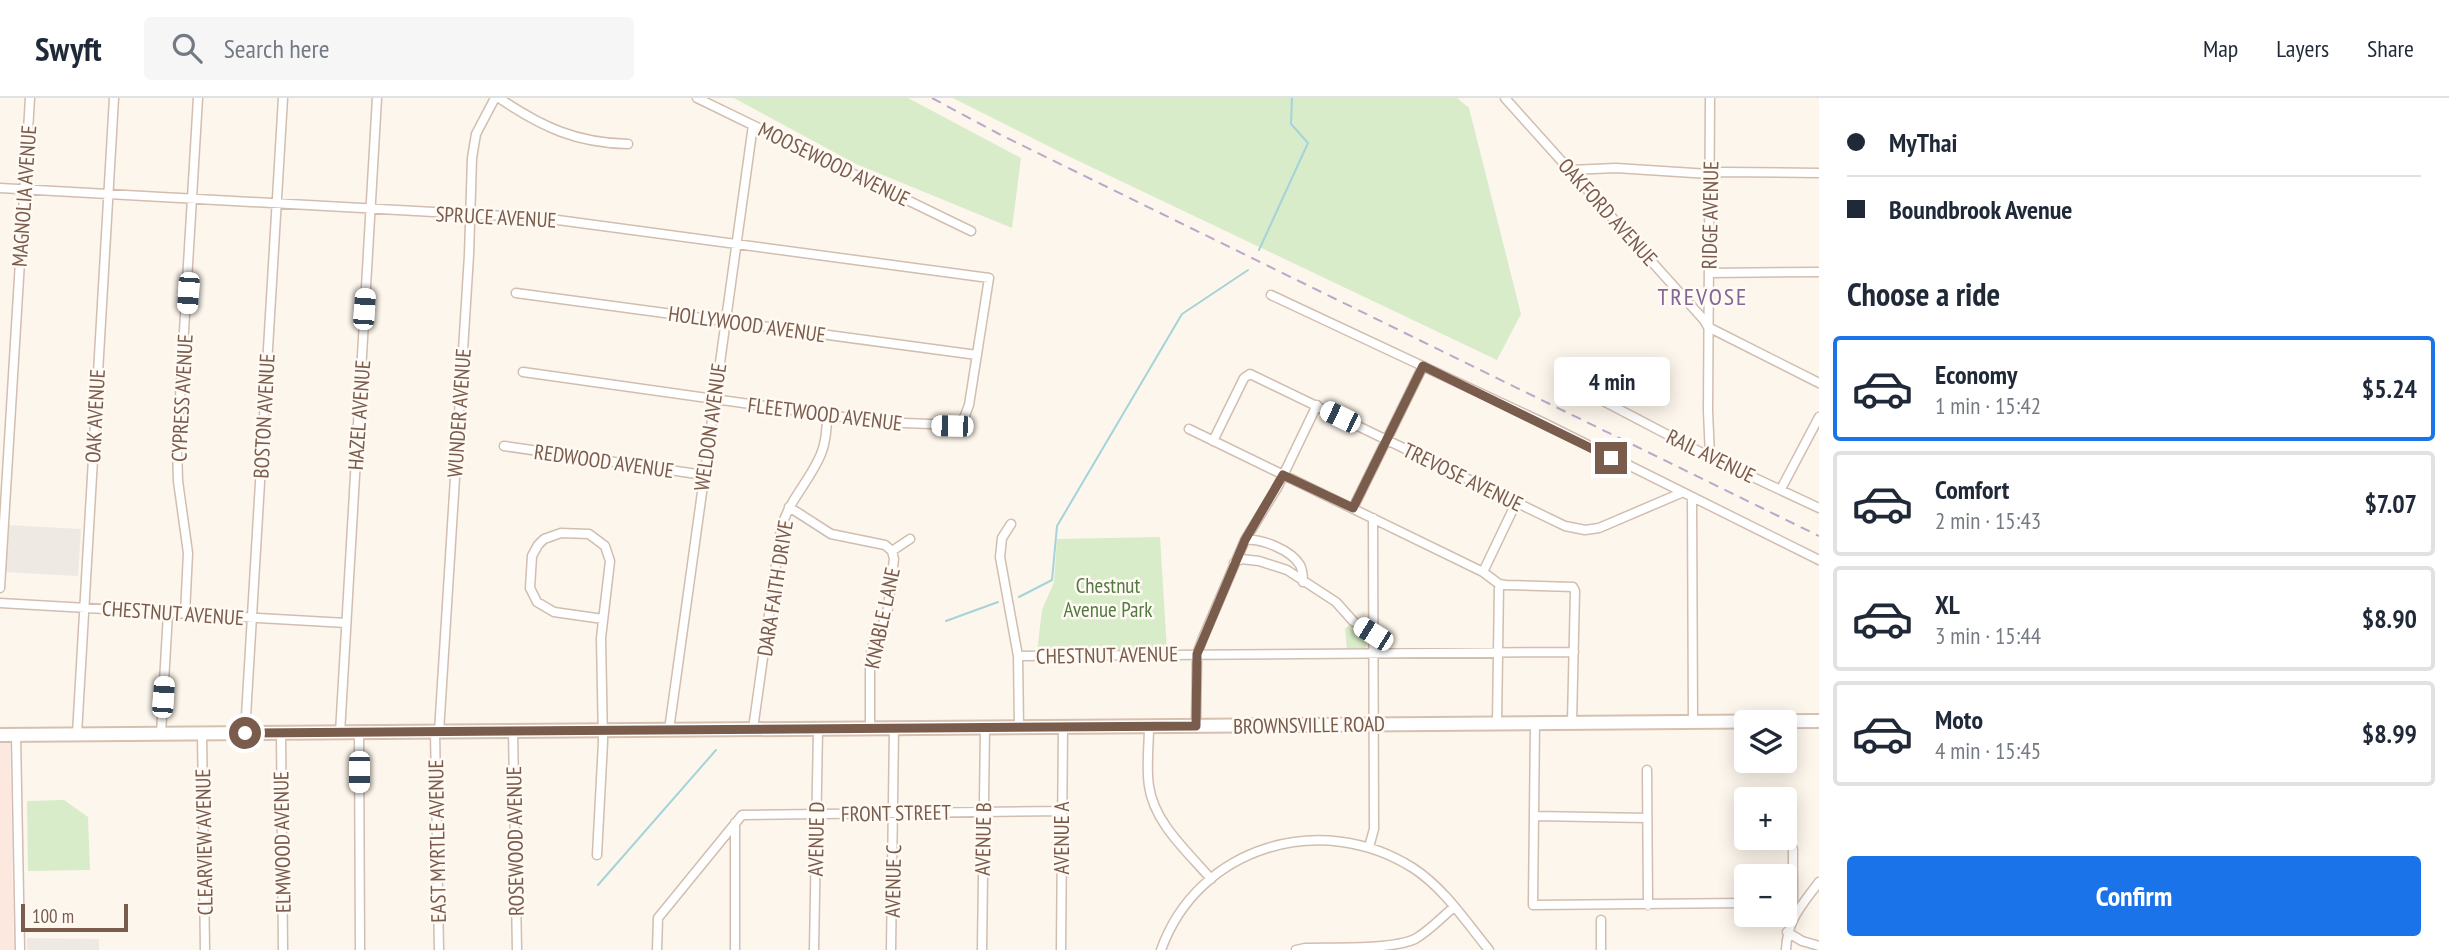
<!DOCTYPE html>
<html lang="en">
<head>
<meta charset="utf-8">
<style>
  body { margin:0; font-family:"PT Sans Narrow",sans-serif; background:#f6f6f7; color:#1f2937; height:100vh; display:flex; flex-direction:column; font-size:26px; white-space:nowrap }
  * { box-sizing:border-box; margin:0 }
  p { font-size:23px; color:#747a83 }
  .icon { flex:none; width:38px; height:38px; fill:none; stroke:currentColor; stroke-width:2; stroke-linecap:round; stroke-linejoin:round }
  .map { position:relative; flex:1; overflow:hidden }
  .drawer { display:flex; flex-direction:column; background:#fff; width:630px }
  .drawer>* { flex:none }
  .top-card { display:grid; align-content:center; height:154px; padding:0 28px; background:#fff }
  .buttons { position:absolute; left:1734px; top:612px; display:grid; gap:14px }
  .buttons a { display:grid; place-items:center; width:63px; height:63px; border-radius:7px; background:#fff; box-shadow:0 4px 18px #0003; font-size:35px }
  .scale { position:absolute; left:21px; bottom:18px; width:107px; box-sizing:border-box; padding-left:7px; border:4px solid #7a5c4d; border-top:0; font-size:19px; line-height:24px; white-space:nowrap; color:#7a5c4d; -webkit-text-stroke:5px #fffaf3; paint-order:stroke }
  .end { position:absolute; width:32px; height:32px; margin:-16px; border:9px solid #7a5c4d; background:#fff; box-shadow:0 0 0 4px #fff }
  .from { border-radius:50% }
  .bubble { position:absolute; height:49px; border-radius:7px; background:#fff; box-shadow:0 4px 18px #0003; font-size:23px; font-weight:600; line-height:49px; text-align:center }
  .car { position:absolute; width:21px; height:42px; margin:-21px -10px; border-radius:9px; box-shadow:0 0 5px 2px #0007; background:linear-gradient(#fff 24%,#345 0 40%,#fff 0 76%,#345 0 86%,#fff 0) }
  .top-card b { display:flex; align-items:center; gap:24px; height:66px; font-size:26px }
  .top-card b+b { border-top:2px solid #e0e1e3 }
  .top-card i { width:18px; height:18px; background:#1f2937 }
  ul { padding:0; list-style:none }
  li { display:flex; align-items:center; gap:21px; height:105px; margin:0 14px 10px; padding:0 14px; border:4px solid #e0e1e3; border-radius:7px }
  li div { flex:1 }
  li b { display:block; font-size:26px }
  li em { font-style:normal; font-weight:600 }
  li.selected { border-color:#1a73e8 }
  li>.icon { width:63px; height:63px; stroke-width:1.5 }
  h2 { padding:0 28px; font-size:32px; line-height:84px }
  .primary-button { display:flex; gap:14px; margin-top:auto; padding:14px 28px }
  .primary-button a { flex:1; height:80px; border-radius:7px; background:#1a73e8; color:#fff; font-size:28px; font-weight:600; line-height:80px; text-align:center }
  header { display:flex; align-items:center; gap:42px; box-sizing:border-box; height:98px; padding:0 35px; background:#fff; border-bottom:2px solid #e0e1e3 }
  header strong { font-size:33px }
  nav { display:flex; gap:38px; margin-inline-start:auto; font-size:24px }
  .search { width:490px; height:63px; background:#f6f6f7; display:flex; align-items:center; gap:18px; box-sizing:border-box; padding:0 24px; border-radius:7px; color:#747a83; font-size:26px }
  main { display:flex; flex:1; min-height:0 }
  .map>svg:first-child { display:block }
</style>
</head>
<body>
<header>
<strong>Swyft</strong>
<div class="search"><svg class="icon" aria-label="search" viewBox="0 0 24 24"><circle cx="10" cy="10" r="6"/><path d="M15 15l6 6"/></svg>Search here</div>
<nav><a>Map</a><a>Layers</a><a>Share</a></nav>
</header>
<main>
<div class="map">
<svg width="1819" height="852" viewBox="0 0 1819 852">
  <rect width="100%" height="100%" fill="#fdf6ec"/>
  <path fill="#fde8e0" d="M10,644L14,852H0V645Z"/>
  <path fill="#efe9e4" d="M8,427L81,431L78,478L5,474Z
    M27,840L99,841V852H27Z"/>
  <path fill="#d8ecc9" d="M734,0H908L1021,60L1012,130L856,66Z
    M953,0H1457L1469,10L1521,216L1497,262L1068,58Z
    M1160,439L1167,553L1037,554L1042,512L1054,484L1057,441Z
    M1351,525L1368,538V544L1365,550L1347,551L1345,531Z
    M64,702L88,719L90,772L28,773L27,703Z"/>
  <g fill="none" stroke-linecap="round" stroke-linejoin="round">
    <path stroke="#a5d3da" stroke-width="2" d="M1259,152L1308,45L1291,26L1292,0
      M1019,499L1052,482L1057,428L1182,216L1248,172
      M946,523L998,504
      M598,787L716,652"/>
    <defs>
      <path id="street" d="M499,0C542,29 576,45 628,46
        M697,0L971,133
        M1505,0L1704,222L1708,229L1819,285
        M1710,0L1708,313L1710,359
        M1570,72L1616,70L1709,76L1723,74L1819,75
        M0,90L543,120L989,180L969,307L964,320L956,327L878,324L523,274
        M1709,175L1819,174
        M516,195L977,257
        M1271,197L1542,324L1819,462
        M1605,304L1710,359L1819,410
        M1189,331L1483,474L1499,486L1506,487L1573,489L1575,493L1572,624
        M1213,343L1244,280L1250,276L1565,428L1585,432L1599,430L1681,395
        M504,348L704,377
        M1781,391L1819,319
        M1692,401L1693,624
        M789,409L831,436L885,447L892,453
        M1353,410L1423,268
        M1011,426L1002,440L1000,459L1018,558L1019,629
        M1245,442C1261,440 1291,452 1300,467C1303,473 1303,478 1303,484
        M892,453L910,441
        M1234,465L1241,461L1259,463L1287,472L1336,504L1353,523L1373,536
        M1483,474L1516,405
        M0,490L30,0
        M0,505L346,525
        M185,516L188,455L178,383L177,350L198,0
        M1018,558L1574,554
        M1497,625L1499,486
        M1535,625L1533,807L1746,805
        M1149,628C1149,648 1146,669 1149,688C1154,725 1188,754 1211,781
        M1196,628L1197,556L1203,540L1245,442L1277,390L1317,307
        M870,630V559L873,546L887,517L894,461L892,453
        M753,631L781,431C788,403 810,383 821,356C826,344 827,331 827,317
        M669,632L753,27
        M513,633L517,852
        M359,634L360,852
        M435,634L439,852
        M439,634L469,157L472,60L476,36L495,0
        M202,635L205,852
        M245,635L283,0
        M281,635L283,852
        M340,635L377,0
        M77,636L114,0
        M161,636L168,515
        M16,637L20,852
        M1647,672L1648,807
        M1534,718L1647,720
        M1369,749L1374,731L1373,420
        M597,757L603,644L601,540L610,463L605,448L589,436L561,435L544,441L538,447L532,458L530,490L537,504L554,514L603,521
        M1793,806V751
        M1787,834L1802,843L1819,848
        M657,852L658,820L742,717L1061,713
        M735,852V725
        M814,852L818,631
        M891,852L894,630
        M982,852L985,629
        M1061,852L1063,629
        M1161,852C1198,748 1322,712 1413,770C1444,790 1466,824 1489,852
        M1296,852L1305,850C1333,849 1391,852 1415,841C1429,833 1442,819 1454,809
        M1601,852V822
        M1786,852C1787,822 1802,807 1819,784"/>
      <path id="secondary" d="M0,637L1819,623"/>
    </defs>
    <use href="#street" stroke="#d1beb0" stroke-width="11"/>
    <use href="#secondary" stroke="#d6c0b0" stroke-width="16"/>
    <use href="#street" stroke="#fff" stroke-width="8"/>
    <use href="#secondary" stroke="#fff" stroke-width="12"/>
    <path stroke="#b9a8c9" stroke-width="2" stroke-dasharray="10 7" stroke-linecap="butt" d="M932,0L999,36L1819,438"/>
  </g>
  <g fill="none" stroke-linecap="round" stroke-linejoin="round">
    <path stroke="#7a5c4d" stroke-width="9" d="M245,635L1196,628L1197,556L1245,442L1283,377L1353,410L1423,268L1611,360"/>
  </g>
  <g text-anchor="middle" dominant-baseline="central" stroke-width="5" stroke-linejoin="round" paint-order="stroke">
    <g font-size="21" fill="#7a5c4d" stroke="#fffaf3">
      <text transform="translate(834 66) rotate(26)">MOOSEWOOD AVENUE</text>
      <text transform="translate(24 98) rotate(-86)">MAGNOLIA AVENUE</text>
      <text transform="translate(1608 114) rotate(48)">OAKFORD AVENUE</text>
      <text transform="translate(1710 117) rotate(-89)">RIDGE AVENUE</text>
      <text transform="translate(496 119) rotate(3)">SPRUCE AVENUE</text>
      <text transform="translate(747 226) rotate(8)">HOLLYWOOD AVENUE</text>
      <text transform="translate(182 300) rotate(-87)">CYPRESS AVENUE</text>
      <text transform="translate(459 315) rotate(-86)">WUNDER AVENUE</text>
      <text transform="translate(825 316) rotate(7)">FLEETWOOD AVENUE</text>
      <text transform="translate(359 317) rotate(-86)">HAZEL AVENUE</text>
      <text transform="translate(95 318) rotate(-87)">OAK AVENUE</text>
      <text transform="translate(264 318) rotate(-87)">BOSTON AVENUE</text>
      <text transform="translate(710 329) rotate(-82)">WELDON AVENUE</text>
      <text transform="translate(1711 358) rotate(26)">RAIL AVENUE</text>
      <text transform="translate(604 363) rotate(8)">REDWOOD AVENUE</text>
      <text transform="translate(1463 379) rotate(26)">TREVOSE AVENUE</text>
      <text transform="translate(775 490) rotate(-81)">DARA FAITH DRIVE</text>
      <text transform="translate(173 515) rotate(4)">CHESTNUT AVENUE</text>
      <text transform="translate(882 520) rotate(-78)">KNABLE LANE</text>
      <text transform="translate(1107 557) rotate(-1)">CHESTNUT AVENUE</text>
      <text transform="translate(1309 627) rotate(-1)">BROWNSVILLE ROAD</text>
      <text transform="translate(896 715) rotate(-1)">FRONT STREET</text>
      <text transform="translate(1061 740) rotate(-90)">AVENUE A</text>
      <text transform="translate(816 741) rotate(-89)">AVENUE D</text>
      <text transform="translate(983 741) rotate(-89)">AVENUE B</text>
      <text transform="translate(437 743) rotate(-91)">EAST MYRTLE AVENUE</text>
      <text transform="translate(515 743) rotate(-91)">ROSEWOOD AVENUE</text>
      <text transform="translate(204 744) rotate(-91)">CLEARVIEW AVENUE</text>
      <text transform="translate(282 744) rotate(-91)">ELMWOOD AVENUE</text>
      <text transform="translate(893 783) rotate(-89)">AVENUE C</text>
    </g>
    <g font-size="21" fill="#537a41" stroke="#fffaf3">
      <text x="1108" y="487">Chestnut<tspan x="1108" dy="24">Avenue Park</tspan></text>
    </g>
    <g font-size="24" letter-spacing="2" fill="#846695" stroke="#fffaf3">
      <text x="1703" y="198">TREVOSE</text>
    </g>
  </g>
</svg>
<div class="buttons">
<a><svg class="icon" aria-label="layers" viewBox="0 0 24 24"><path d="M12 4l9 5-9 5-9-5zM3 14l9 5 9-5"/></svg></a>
<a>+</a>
<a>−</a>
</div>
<div class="scale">100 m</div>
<i class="end from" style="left:245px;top:635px"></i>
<i class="end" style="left:1611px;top:360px"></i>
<div class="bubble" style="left:1554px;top:259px;width:116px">4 min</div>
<i class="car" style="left:188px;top:195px;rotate:184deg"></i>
<i class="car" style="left:364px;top:211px;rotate:4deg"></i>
<i class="car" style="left:1340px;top:319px;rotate:296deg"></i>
<i class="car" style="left:952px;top:328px;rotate:271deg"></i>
<i class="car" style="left:1373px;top:536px;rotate:302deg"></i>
<i class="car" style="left:163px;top:599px;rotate:4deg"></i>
<i class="car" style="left:359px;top:674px;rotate:180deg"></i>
</div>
<section class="drawer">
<div class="top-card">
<b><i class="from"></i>MyThai</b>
<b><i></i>Boundbrook Avenue</b>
</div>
<h2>Choose a ride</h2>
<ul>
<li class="selected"><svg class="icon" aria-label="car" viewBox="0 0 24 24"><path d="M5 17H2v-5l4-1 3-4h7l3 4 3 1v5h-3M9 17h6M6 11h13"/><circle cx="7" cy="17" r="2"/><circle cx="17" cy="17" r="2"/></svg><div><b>Economy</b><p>1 min · 15:42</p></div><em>$5.24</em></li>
<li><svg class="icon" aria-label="car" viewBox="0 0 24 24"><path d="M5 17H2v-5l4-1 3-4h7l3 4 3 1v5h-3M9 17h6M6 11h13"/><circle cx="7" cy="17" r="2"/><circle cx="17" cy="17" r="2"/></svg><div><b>Comfort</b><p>2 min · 15:43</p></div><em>$7.07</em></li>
<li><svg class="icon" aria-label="car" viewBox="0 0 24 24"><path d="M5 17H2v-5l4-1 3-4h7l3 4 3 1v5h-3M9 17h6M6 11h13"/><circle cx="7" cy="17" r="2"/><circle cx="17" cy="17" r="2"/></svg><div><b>XL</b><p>3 min · 15:44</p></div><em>$8.90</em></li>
<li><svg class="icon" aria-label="car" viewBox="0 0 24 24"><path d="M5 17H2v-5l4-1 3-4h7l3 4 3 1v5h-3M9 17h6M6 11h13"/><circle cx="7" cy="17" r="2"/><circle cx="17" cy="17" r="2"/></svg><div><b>Moto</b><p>4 min · 15:45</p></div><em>$8.99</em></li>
</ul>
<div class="primary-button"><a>Confirm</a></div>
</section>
</main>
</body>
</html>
